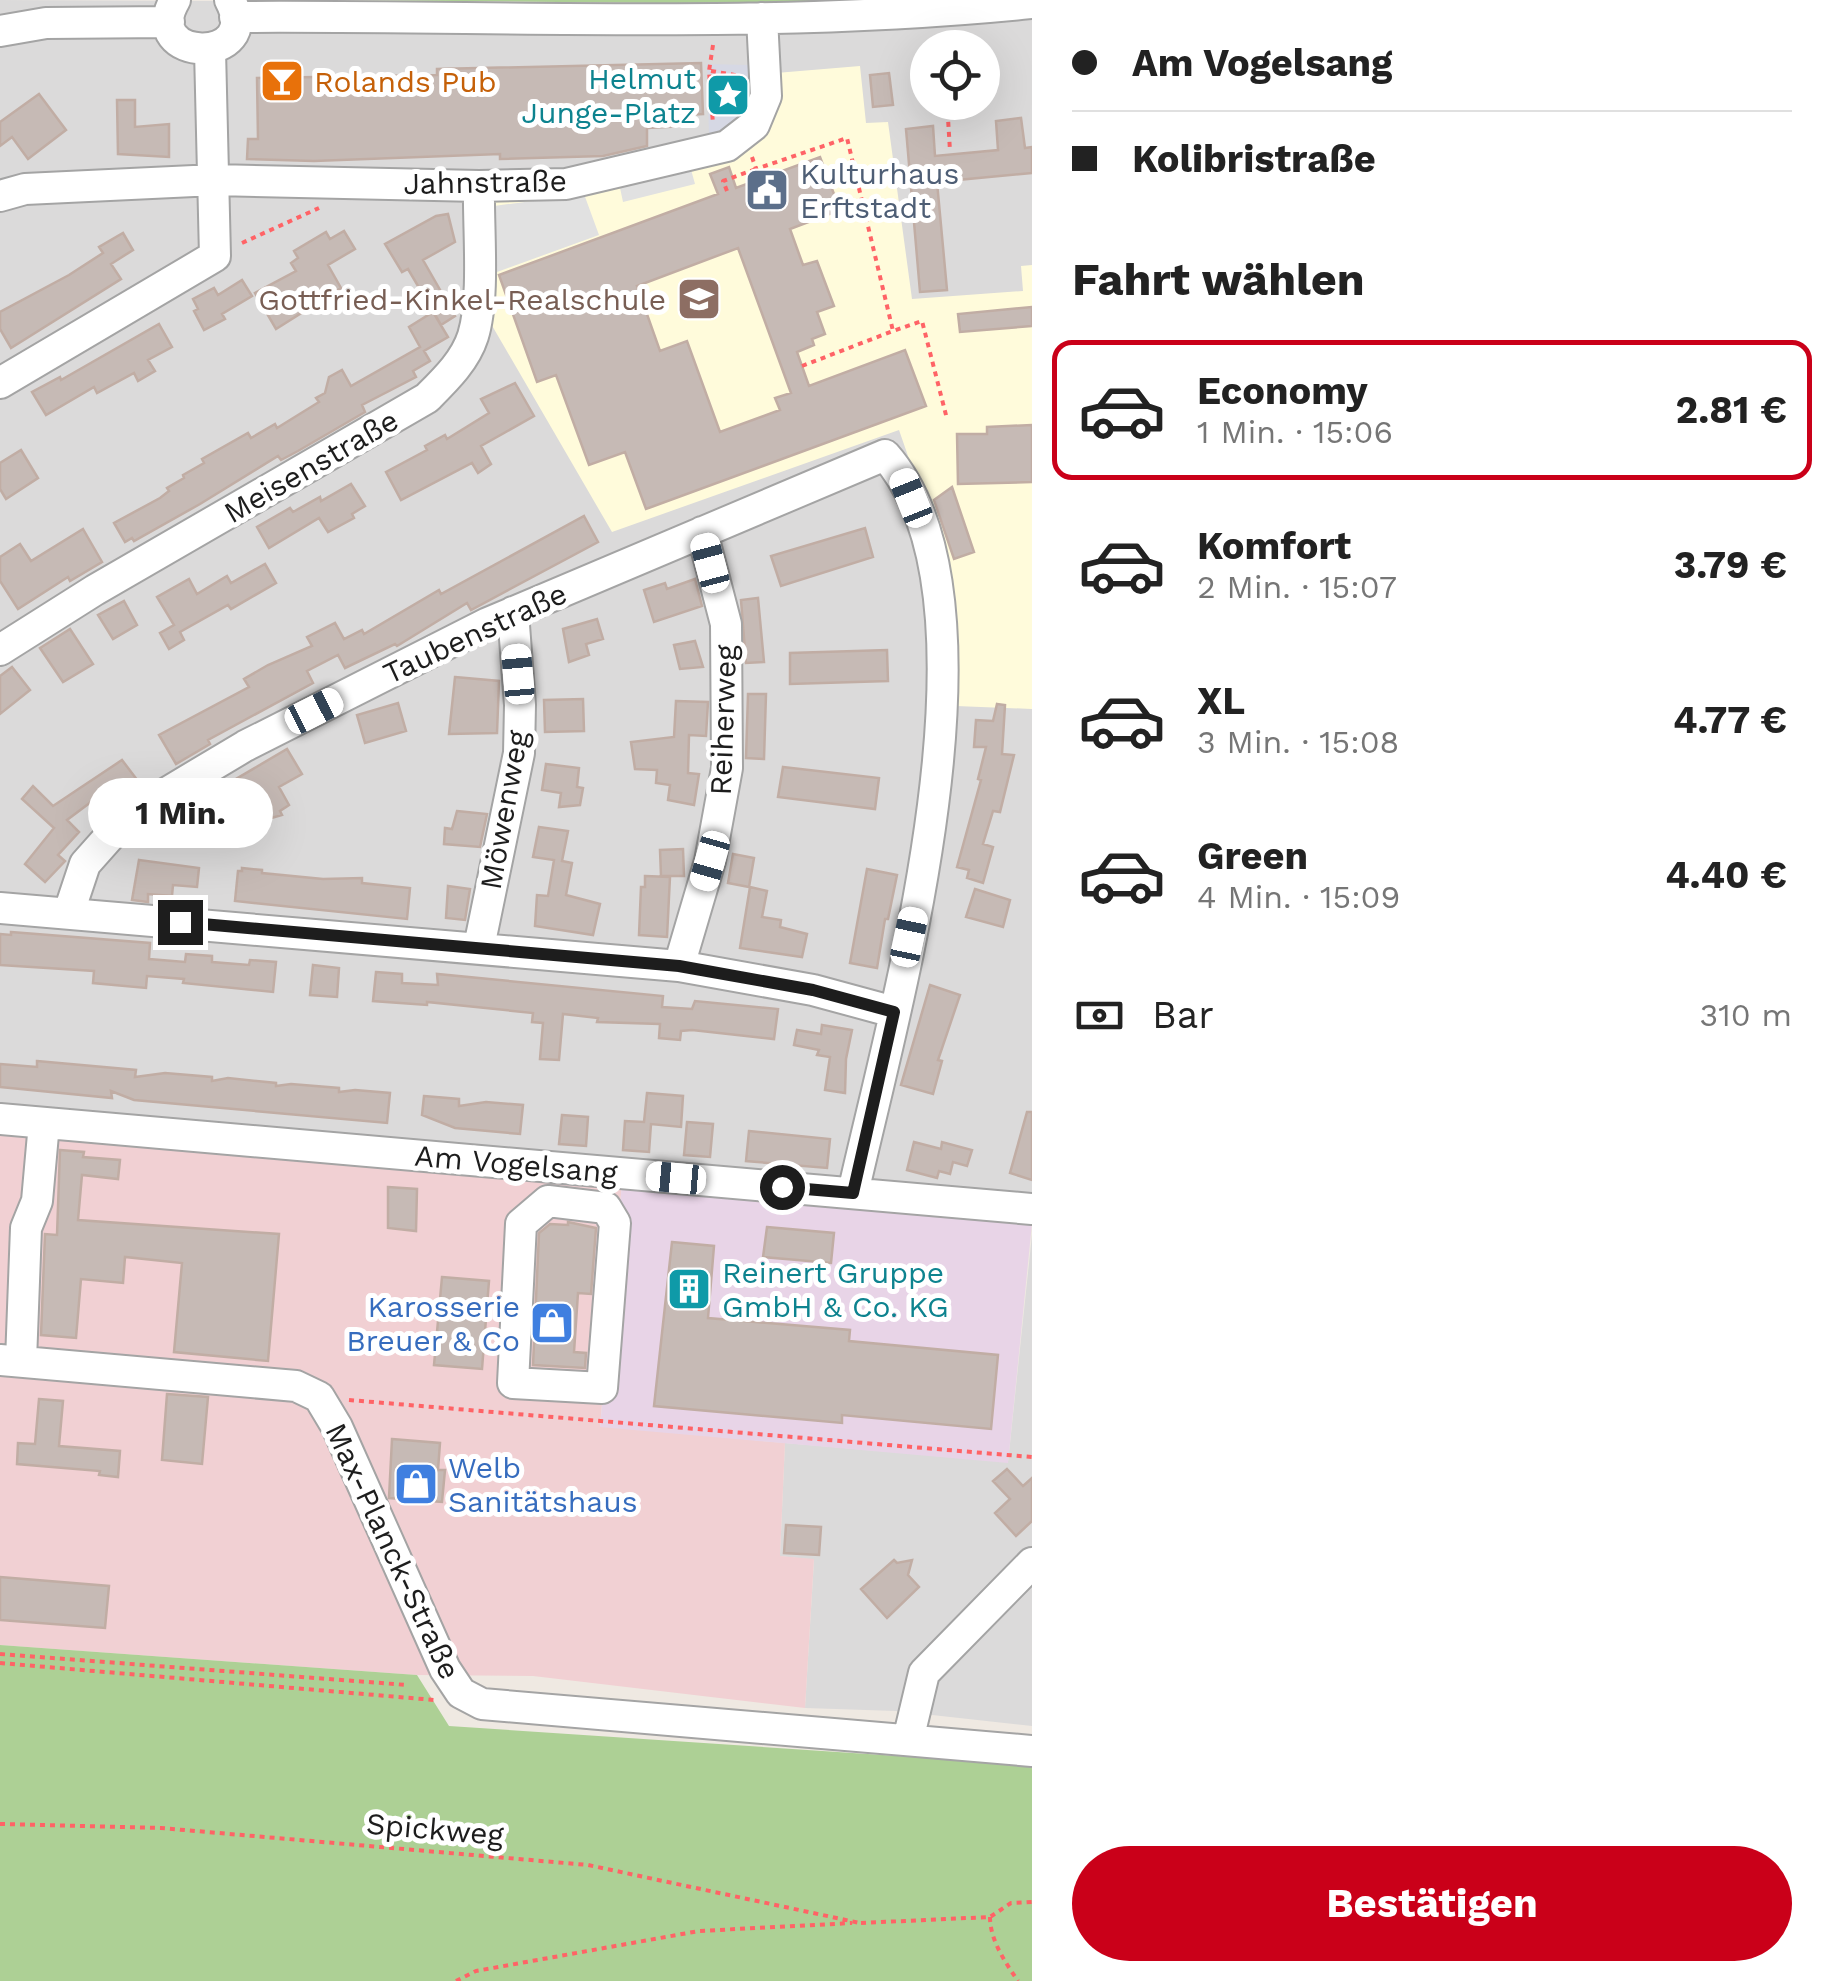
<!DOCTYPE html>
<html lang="de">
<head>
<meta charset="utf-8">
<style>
  body { margin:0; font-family:"Work Sans",sans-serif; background:#f6f6f6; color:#222; height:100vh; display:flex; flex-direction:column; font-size:38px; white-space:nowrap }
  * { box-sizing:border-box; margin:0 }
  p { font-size:32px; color:#767676 }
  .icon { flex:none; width:55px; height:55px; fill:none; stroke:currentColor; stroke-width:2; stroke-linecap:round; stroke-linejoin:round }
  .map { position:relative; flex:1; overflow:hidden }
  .sheet { display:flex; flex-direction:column; background:#fff; width:800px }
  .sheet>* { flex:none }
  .banner { display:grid; align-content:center; height:220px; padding:0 40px; background:#fff }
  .buttons { position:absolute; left:910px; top:30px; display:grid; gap:20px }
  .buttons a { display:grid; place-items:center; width:90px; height:90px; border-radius:50%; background:#fff; box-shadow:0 10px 40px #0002; font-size:50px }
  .end { position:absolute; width:45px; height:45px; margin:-22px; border:12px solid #1d1d1d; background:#fff; box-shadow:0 0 0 5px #fff }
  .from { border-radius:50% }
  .bubble { position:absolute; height:70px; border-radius:35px; background:#fff; box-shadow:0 10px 40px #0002; font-size:32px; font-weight:700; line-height:70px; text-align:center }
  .car { position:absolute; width:30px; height:60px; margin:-30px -15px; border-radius:12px; box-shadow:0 0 8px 2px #0007; background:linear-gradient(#fff 24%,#345 0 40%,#fff 0 76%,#345 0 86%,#fff 0) }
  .banner b { display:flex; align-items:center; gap:35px; height:95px; font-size:38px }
  .banner b+b { border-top:2px solid #e0e0e0 }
  .banner i { width:25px; height:25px; background:#222 }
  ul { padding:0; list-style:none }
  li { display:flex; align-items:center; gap:30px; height:140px; margin:0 20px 15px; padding:0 20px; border:5px solid transparent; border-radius:20px }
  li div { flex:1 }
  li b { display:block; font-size:38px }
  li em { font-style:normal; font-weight:700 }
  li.on { border-color:#ca0019 }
  li>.icon { width:90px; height:90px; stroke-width:1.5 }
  h2 { padding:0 40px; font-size:45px; line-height:120px }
  .pay { display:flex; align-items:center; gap:25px; height:110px; padding:0 40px; font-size:38px }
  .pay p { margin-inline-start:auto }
  .primary-button { display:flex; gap:20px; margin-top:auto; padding:20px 40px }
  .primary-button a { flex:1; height:115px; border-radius:60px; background:#ca0019; color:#fff; font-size:40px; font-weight:700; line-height:115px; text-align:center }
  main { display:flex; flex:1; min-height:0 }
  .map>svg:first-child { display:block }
</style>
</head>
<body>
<main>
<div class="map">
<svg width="1032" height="1981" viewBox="0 0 1032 1981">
  <rect width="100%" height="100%" fill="#efe9e2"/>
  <path fill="#dbdada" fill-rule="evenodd" d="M0,0L760,4L1032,0V1223L0,1129ZM928,48H982V102H928Z
    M1032,1235V1726L896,1711L805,1708L814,1560L780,1556L785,1443L1008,1462Z"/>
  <path fill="#f1d0d3" d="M0,1129L622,1183L600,1426L785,1443L780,1556L814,1559L805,1708L533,1676L417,1675L0,1645Z"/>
  <path fill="#e8d4e7" d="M622,1183L1032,1223L1008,1463L600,1427Z"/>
  <path fill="#fffbdb" d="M860,66L866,123L888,122L912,299L1023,291L1021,266L1032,265V709L956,706L954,614L949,574L899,430L612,532L487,317V199L733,153L776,73Z"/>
  <path fill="#add095" d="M339,0H932L760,4Z
    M0,1645L417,1675L449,1726L1032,1765V1981H0Z"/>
  <path fill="#e1e1e1" d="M690,166L695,184L623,202L619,183Z
    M584,194L599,235L497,272L494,206Z"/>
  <path fill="#d6d8e4" d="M707,64L749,65L750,88L742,112L726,128L709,135Z"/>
  <path fill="#c6bab5" stroke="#c1ada4" stroke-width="2.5" fill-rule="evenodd" d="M701,63L703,114L685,115V126L647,128V146L603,156L500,159V154L314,161L247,159L248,139H258L257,78L437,75V69Z
    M889,73L893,105L873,107L870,75Z
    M39,94L66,130L28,159L12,137L0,146V122Z
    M117,100H135V127L169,124V157L118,154Z
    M1021,118L1025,148L1032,147V173L937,182L947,290L920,292L906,129L933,126L935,156L998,150L996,121Z
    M820,157L840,210L790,229L803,265L817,261L834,306L817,312L825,334L812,339L814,345L797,352L809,386L905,350L926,406L646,509L625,452L589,465L556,375L537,382L499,275L718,194L710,174L729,167L736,188ZM738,248L791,393L775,398L780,410L720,432L687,341L660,351L637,286Z
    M448,214L455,242L423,260L455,316L441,325L408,269L402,272L385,244L436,216Z
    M344,231L355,249L328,265L341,288L276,329L255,293L296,271L291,263L298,258L294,251L326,232L330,239Z
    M123,233L133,250L111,264L121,279L11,348L0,329V312L69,275L103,253L99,247Z
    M242,280L252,296L222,314L225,319L204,330L194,311L198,309L193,299L214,288L218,295Z
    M1032,307V326L960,332L958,314Z
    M433,312L448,337L424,351L430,361L413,371L416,377L362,405L365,412L298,451L281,460L278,456L200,504L134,541L132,538L125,542L114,523L160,498L169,491L167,488L184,478L183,475L204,463L202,459L248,433L251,438L275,424L277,428L319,402L316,398L325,393L329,377L342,370L351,386L420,347L409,327Z
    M159,324L172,347L148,360L155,371L138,381L134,373L97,393L94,387L46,415L32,392L60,377L61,380Z
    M515,383L534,416L481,446L491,464L478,473L472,463L401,500L386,472L427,450L425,446L445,435L447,439L489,413L481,399Z
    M1032,425V482L958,484L957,434H987V427Z
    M21,450L38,478L6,499L0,489V463Z
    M351,484L365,506L352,514L354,518L328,532L319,518L269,548L257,527L290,508L293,512L320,497L321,501Z
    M952,487L974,552L954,559L934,500Z
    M584,516L598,542L471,610L467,603L397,646L395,644L345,668L338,655L307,671L313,683L208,740L210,744L176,764L159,735L249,687L244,679L268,665L312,646L307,637L335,623L344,639L362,630L364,634L439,590L441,594Z
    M865,528L873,557L781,586L771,556Z
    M83,529L102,562L70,581L68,577L18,609L0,581V557L20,544L31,561Z
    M265,564L276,583L231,609L228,605L180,632L184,640L169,649L160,633L174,625L157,597L189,579L197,594L227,576L231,583Z
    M695,579L702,606L654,622L644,590L665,583L667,589Z
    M758,598L764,662L746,663L741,600Z
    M124,601L137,625L113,639L98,615Z
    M597,619L603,639L586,644L589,655L569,662L563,629Z
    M70,629L93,664L63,682L40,648Z
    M695,641L703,667L680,669L674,645Z
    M887,650L888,681L790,684V653Z
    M12,667L30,690L0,714V676Z
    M455,677L499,681L497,733L449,734Z
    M748,694H766L764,759L746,758Z
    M583,699L584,731L545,732L544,700Z
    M676,701L708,702L706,736L689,735L688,773L699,774L694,805L668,800L670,785L656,783L657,770L635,769L631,742L674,737Z
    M398,703L406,731L365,743L357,715Z
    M997,704L1005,705L1002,754L1014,755L1000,812L993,811L983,844L993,847L983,883L967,878L969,870L957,867L981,780L978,779L986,747H974L976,720L993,721Z
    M287,749L302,774L279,787L289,805L280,811L282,815L261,821L253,806L214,829L206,815L220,807L212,793Z
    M122,760L141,785L105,812L95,799L67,820L79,832L58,855L65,861L45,882L25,864L54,828L22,799L33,786L53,806Z
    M546,764L579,768L577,787L583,788L580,805L559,807L561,793L542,790Z
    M783,767L879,778L875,809L778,797Z
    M457,811L487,814L480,847L444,844L445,828L452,829Z
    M539,827L568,831L562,861L572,863L566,895L600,904L593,935L535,926L537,895L548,896L554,860L533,857Z
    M683,849L684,876H661L660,850Z
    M733,854L754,858L749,887L728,883Z
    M139,860L199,868L197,887L173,885L172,896L148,894V902L132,900Z
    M242,868L262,870V873L323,879L362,878V883L410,888L407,919L235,901L238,871H242Z
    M867,869L897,875L888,919H885L877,968L850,963Z
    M645,876L670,877L667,937L639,935L641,887H645Z
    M448,886L470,889L465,920L446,918Z
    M750,887L767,891L762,917L781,920L780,927L807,934L802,957L740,948Z
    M975,889L1010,900L1003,927L966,917Z
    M11,932L150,943L149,959L185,962L186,954L212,956V962L249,965L250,960L276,962L273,992L183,983L184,979L147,976L146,988L93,983L94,971L0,965V934L11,935Z
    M313,965L339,968L337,997L310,995Z
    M376,972L402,974V983L438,985L437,974L663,996L662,1007L692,1009L695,1001L778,1009L774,1039L692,1030L681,1031L680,1040L659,1038L660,1024L597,1022L598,1018L563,1014L559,1060L540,1059L543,1023L532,1022L533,1013L427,1002V1005L373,1001Z
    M930,985L960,995L938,1060L942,1061L933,1094L901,1085Z
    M822,1025L852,1030L846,1059L845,1093L825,1090L830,1057L817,1055L819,1050L794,1045L797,1030L821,1034Z
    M37,1061L136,1070L135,1077L165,1073L212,1077V1081L228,1078L276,1083V1086L291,1084L339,1088V1092L355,1090L390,1093L387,1123L134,1100L111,1091L112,1098L0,1087V1064L37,1067Z
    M647,1093L683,1096L681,1127L651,1124L649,1152L623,1150L625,1121L644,1122Z
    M424,1096L459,1099V1106L486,1102L523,1105L520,1134L455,1128L422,1115Z
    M1027,1112H1032V1180L1010,1173Z
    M562,1115L588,1117L586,1146L559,1144Z
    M687,1122L713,1124L710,1157L684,1155Z
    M749,1131L830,1139L827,1168L746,1161Z
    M914,1142L941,1149L942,1142L972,1150L967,1166L953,1162L950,1174L939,1171L937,1178L907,1170Z
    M60,1150L84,1152L83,1157L120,1160L118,1179L82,1175L78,1220L279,1234L268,1361L174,1352L182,1263L125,1257L123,1283L81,1279L76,1338L41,1335L45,1234L57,1235Z
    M388,1187L417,1189L416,1231L388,1228Z
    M568,1222L596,1228L591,1294L578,1293L574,1352L586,1353L585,1368L533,1365L539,1233L550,1224L568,1225Z
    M767,1227L834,1233L831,1263L763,1257Z
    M672,1242L714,1246L708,1318L850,1330L849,1341L998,1355L991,1429L842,1415V1423L654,1406Z
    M442,1277L489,1281L482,1369L434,1365Z
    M167,1394L208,1397L202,1464L162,1460Z
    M39,1399L63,1401L59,1446L120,1451L118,1477L99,1475L100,1471L17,1464L18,1443L35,1444Z
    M392,1439L440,1443L438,1470H445L442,1502L389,1498Z
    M1007,1469L1023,1486L1032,1478V1521L1016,1536L995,1513L1010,1499L993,1481Z
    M786,1525L821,1527L819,1555L784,1553Z
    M894,1560L897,1563L912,1560L908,1575L919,1587L887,1618L861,1589Z
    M0,1577L109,1586L105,1628L0,1620Z"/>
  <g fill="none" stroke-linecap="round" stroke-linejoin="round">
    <defs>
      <path id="minor" d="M175,0C138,63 265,66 230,0
        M235,17C501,15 768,30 1032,3
        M0,31L46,23L169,22
        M0,196L25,189L215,180L479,186L566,184L727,146L754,125L766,96L762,18
        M0,383L215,256L210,50
        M0,650L95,590L427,398C445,380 465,361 473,336C485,297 478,229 479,186
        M0,908L679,966L813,990L894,1012
        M69,912L85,864L117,828L148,804L245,746L488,623L885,455C1014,601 892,1018 853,1193
        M479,947L519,753L520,705L513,612
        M679,966L710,861L727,768L726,624L702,532
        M0,1119L1032,1209
        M548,1201L606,1208L615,1223L602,1388L513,1383L521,1224Z
        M0,1360L296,1386L319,1397L337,1427L445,1669L461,1693L482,1704L1032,1751
        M21,1361L26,1228L37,1201L44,1123
        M908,1740L924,1673L1032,1563"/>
    </defs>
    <use href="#minor" stroke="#a4a4a4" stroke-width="34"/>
    <path stroke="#ff6366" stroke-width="4" stroke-dasharray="5 5" stroke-linecap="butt" d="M943,36L944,48
      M713,45L709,71L713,124
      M711,71L741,76
      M711,96H735V75
      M947,102L950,151
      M752,157L756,169L847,138L893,331L922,321L947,419
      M727,191L723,181L756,169
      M242,243L319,208
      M802,366L893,331
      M349,1400L1032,1457
      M0,1654L407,1685
      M0,1663L434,1700
      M0,1824L161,1828L588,1865L860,1923
      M990,1917C990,1940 1005,1962 1018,1981
      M861,1923L990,1917L1011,1903L1032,1902
      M456,1981L476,1971L699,1931L852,1923"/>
    <use href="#minor" stroke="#fff" stroke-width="30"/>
  </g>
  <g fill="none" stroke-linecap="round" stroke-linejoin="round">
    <path stroke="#1d1d1d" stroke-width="12" d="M180,922L679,966L813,990L894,1012L853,1193L782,1187"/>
  </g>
  <defs>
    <symbol id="bar-square" viewBox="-11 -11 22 22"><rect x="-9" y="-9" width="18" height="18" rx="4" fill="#e8710a" stroke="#fff"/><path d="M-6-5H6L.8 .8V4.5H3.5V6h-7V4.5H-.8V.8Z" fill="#fff"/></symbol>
    <symbol id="sight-square" viewBox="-11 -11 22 22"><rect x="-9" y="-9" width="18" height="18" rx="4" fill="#0f9aa8" stroke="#fff"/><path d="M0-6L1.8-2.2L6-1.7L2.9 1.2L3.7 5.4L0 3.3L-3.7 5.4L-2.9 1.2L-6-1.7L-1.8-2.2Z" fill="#fff"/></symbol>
    <symbol id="civic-square" viewBox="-11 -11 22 22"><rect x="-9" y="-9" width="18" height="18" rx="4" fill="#5c6f8a" stroke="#fff"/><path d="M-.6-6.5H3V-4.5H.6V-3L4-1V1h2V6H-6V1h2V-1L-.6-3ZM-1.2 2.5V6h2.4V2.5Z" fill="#fff"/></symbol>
    <symbol id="school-square" viewBox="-11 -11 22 22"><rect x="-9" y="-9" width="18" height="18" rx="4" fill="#8d6e63" stroke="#fff"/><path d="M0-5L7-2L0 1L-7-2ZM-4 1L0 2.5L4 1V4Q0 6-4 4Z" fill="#fff"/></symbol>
    <symbol id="building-square" viewBox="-11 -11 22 22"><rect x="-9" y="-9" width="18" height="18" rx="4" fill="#0f9aa8" stroke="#fff"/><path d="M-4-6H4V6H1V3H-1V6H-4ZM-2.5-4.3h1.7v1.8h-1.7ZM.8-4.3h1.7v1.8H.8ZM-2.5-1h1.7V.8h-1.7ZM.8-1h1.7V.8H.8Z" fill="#fff"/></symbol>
    <symbol id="shop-square" viewBox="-11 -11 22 22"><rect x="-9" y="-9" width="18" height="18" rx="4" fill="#3f7fe0" stroke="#fff"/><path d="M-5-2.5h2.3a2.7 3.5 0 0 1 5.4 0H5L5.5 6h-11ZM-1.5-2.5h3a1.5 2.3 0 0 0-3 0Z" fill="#fff"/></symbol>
  </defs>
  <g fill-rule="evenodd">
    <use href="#bar-square" x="257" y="56" width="50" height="50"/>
    <use href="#sight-square" x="703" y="70" width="50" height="50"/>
    <use href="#civic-square" x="742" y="165" width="50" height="50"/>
    <use href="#school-square" x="674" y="274" width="50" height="50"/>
    <use href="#building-square" x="664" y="1264" width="50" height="50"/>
    <use href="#shop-square" x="527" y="1298" width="50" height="50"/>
    <use href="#shop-square" x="391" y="1459" width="50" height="50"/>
  </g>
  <g text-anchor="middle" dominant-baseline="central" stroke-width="10" stroke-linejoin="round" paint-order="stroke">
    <g font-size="30" fill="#0d838f" stroke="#fff" text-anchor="end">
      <text x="696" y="78">Helmut<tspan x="696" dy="34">Junge-Platz</tspan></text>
      <text x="722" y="1272" text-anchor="start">Reinert Gruppe<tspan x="722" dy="34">GmbH &amp; Co. KG</tspan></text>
    </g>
    <g font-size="30" fill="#c56008" stroke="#fff" text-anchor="start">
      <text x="314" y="81">Rolands Pub</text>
    </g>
    <g font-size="30" fill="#4e5e75" stroke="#fff" text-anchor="start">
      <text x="800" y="173">Kulturhaus<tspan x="800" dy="34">Erftstadt</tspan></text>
    </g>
    <g font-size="30" fill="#1d1d1d" stroke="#fff">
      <text transform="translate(485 182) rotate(-1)">Jahnstraße</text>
      <text transform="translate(311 466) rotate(-30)">Meisenstraße</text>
      <text transform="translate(475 633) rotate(-25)">Taubenstraße</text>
      <text transform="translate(723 720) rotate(-88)">Reiherweg</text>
      <text transform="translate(504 810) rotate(-80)">Möwenweg</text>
      <text transform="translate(516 1164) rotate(5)">Am Vogelsang</text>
      <text transform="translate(393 1551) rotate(65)">Max-Planck-Straße</text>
      <text transform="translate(435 1829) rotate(5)">Spickweg</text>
    </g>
    <g font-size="30" fill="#785e54" stroke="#fff" text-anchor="end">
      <text x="666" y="299">Gottfried-Kinkel-Realschule</text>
    </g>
    <g font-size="30" fill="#366cbe" stroke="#fff" text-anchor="end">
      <text x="520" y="1306">Karosserie<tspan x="520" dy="34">Breuer &amp; Co</tspan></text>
      <text x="448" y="1467" text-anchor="start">Welb<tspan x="448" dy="34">Sanitätshaus</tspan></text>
    </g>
  </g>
</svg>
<div class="buttons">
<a><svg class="icon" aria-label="locate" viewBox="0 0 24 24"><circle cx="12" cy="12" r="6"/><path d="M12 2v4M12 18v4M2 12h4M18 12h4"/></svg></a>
</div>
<i class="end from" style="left:782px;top:1187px"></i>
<i class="end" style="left:180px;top:922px"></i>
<div class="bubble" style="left:88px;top:778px;width:185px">1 Min.</div>
<i class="car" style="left:911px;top:498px;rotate:338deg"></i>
<i class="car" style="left:710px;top:563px;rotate:345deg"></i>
<i class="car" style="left:518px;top:674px;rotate:355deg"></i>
<i class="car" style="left:314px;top:711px;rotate:63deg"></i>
<i class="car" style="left:710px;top:861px;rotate:196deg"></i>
<i class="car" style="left:909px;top:937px;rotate:12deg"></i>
<i class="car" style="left:676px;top:1178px;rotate:275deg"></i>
</div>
<section class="sheet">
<div class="banner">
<b><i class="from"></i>Am Vogelsang</b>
<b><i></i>Kolibristraße</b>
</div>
<h2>Fahrt wählen</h2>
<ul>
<li class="on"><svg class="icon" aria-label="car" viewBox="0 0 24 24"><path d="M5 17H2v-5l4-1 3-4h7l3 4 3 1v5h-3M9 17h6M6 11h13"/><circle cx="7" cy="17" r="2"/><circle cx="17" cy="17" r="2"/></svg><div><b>Economy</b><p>1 Min. · 15:06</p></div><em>2.81 €</em></li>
<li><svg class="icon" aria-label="car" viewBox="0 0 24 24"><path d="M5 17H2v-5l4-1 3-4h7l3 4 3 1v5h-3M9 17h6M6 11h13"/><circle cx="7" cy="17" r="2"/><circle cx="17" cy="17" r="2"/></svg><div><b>Komfort</b><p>2 Min. · 15:07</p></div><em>3.79 €</em></li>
<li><svg class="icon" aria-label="car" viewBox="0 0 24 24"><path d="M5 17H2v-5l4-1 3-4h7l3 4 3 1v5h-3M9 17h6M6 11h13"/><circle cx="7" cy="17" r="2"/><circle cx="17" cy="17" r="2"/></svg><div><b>XL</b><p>3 Min. · 15:08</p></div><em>4.77 €</em></li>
<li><svg class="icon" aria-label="car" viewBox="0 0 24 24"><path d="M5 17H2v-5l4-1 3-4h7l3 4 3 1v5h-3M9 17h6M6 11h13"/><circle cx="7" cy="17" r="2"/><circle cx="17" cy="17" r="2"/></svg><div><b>Green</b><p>4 Min. · 15:09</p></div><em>4.40 €</em></li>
</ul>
<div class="pay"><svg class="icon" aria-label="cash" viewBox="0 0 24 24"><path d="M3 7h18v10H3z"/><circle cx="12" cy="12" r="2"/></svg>Bar<p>310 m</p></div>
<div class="primary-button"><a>Bestätigen</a></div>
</section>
</main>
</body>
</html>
